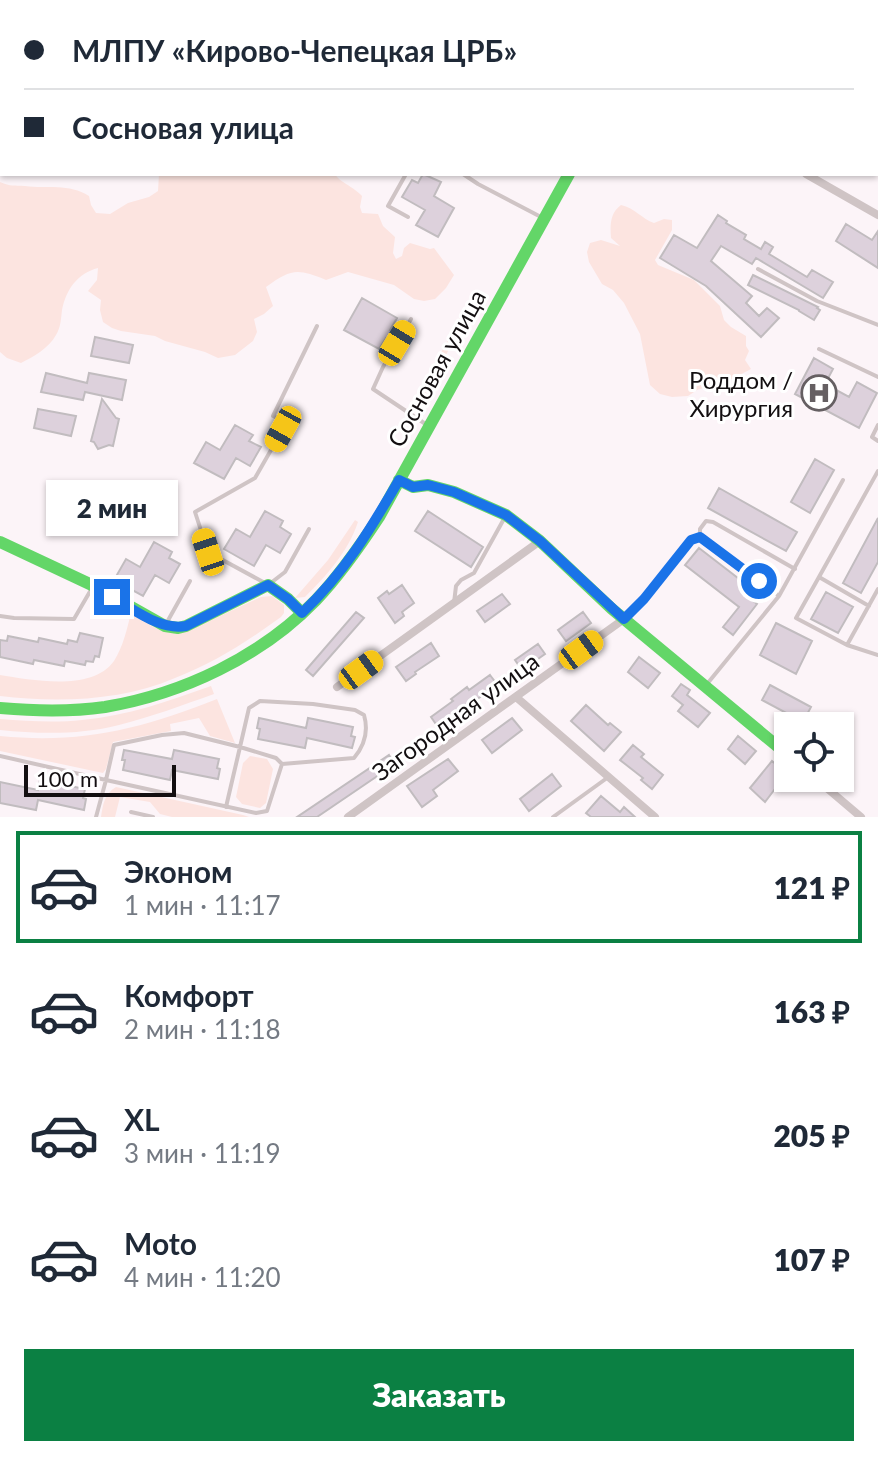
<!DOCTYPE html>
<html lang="ru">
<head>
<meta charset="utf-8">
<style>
  body { margin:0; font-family:Lato,sans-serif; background:#f2f2f3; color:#1f2937; height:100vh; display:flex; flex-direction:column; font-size:30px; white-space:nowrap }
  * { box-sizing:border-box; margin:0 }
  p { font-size:26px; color:#747a83 }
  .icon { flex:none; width:44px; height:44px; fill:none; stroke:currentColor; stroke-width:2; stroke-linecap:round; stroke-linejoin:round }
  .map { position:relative; height:817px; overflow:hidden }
  .panel { display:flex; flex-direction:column; background:#fff; flex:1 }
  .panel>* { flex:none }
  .banner { position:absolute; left:0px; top:0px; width:878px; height:176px; box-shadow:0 2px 6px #0004; display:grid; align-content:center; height:176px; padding:0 24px; background:#fff }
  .controls { position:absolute; left:774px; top:712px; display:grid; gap:16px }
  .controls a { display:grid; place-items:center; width:80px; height:80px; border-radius:0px; background:#fff; box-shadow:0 2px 6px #0004; font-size:40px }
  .scale { position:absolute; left:24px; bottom:20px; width:152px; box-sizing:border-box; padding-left:8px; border:4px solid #130f11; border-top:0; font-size:22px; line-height:28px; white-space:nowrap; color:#130f11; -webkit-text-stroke:6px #fff; paint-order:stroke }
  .end { position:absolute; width:36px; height:36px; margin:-18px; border:10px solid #1a73e8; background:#fff; box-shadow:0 0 0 4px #fff }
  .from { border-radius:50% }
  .bubble { position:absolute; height:56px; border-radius:0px; background:#fff; box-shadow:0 2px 6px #0004; font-size:26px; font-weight:800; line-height:56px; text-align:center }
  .car { position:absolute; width:24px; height:48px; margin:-24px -12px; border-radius:10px; box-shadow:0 0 6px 2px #0007; background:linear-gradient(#f5c518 24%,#345 0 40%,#f5c518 0 76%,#345 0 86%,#f5c518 0) }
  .banner b { display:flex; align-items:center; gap:28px; height:76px; font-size:30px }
  .banner b+b { border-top:2px solid #e0e1e3 }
  .banner i { width:20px; height:20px; background:#1f2937 }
  ul { padding:14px 0 0; list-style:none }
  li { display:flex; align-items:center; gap:24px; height:112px; margin:0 16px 12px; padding:0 8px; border:4px solid transparent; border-radius:0px }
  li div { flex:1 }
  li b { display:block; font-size:30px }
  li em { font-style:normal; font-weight:800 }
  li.active { border-color:#0b8043 }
  li>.icon { width:72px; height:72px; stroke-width:1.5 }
  .cta { display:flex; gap:16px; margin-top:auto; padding:16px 24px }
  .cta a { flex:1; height:92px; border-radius:0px; background:#0b8043; color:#fff; font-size:32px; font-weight:800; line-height:92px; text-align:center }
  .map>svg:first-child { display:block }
</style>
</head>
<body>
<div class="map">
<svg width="878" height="817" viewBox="0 0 878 817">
  <rect width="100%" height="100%" fill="#fcf4f8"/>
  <path fill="#fce4e0" d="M159,174H335C338,181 354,187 362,196L360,207L362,213L378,214L383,226L395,237L393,253L396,259L402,256L404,248L410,243L430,249L434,248L454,275L446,288L435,299L424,301L414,299L394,285L348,272L326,280C297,268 291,269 266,287L273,306L264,314L254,319L257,332L253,341L235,355L218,358L205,352L165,341L155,336L121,331L112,328L103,322L100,310L101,300L88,291L97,280L98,268C78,273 66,289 62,310C61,318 61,327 56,335C49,348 33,357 21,363L7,358L0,352V182C11,187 14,185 25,186C47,189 69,183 89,196L91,205L96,213L110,214L128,203L149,197L158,191Z
    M621,205C635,208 642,219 654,223L664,219L672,220V230L655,260L658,265L694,280L720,306L724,320L731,327L746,336V346L749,351L745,360L751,369L732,379L697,390L688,396L672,397L660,394L650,385L640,334L624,303L613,290L602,284L589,262L587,252L590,243L601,240L620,246L611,238C610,225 610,213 621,205Z
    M468,303L473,305L415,412L410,409Z
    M355,520L358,522C348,552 327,575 305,597L295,598L328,560Z
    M272,596L284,605V613L281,617C248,641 214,663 175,678C122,701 57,703 0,696V675C32,680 92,692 114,661C123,647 127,629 131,613C148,623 165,638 185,632L261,597Z
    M211,686L214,694C183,705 151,717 119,725C80,735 39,734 0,730V719C27,721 55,723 82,720C127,716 169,701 211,686Z
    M217,699L235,743L210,736L199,718L170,724L171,731L113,742L106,769L103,773L0,751V736C82,744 141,729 217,699Z
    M250,756L267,759L273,769L266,803L260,808L242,804L236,797L243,763Z
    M116,787L243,815L249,817H172L160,814L150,802L120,797L115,817H101C103,805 104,794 116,787Z"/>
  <path fill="#ddd1dc" stroke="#c1bcbf" stroke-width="2" d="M423,174L441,182L434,196L454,208L438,237L416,225L425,210L402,197L412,180L418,183Z
    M718,215L727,221L726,223L746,235L744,239L761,249L765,242L773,247L769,254L807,277L812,270L833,282L823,298L756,258L752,264L721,246L711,261L752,296L746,303L759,316L767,308L779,318L761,337L706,286L660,258L674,235L697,248Z
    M846,224L872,240L878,231V268L836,241Z
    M753,275L818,307L817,308L820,310L814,320L799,311V310L748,285Z
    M362,298L397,318L390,330L396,333L392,341L386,338L379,349L344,330Z
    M95,337L133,345L129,363L91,356Z
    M814,358L833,369L825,384L849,397L857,382L877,393L859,428L795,394Z
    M46,373L87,383L89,373L126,380L122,400L85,392L83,400L41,392Z
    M102,399L116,418L119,419L113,446L109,445L98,449L94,442L91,441Z
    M38,409L76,416L71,436L34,428Z
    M235,425L253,435L249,441L261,447L250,466L236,458L224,479L194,463L206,442L220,450Z
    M815,459L834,470L810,513L791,502Z
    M719,488L797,532L786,551L708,508Z
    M265,511L283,521L280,527L291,534L280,553L266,545L254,566L224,549L236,529L250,537Z
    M428,511L483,547L471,567L415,531Z
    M878,518V562L861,593L843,583Z
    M154,542L172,552L169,558L180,564L169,583L155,575L143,596L114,580L126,559L140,567Z
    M699,548L756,592L751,599L757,604L733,635L723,627L739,607L685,565Z
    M402,585L414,603L402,612L404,616L395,623L378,598L387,591L389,594Z
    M826,592L853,607L838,633L811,619Z
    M502,594L510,604L485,622L477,611Z
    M356,612L364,618L313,676L306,670Z
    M583,612L591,623L566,641L558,630Z
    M776,623L812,641L796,674L760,655Z
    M80,633L103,638L99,657L95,656L93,662L86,661L85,665L65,661L64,666L34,660L33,664L0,657V640L7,641L8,636L38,642L39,638L67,644L68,640L77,642Z
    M431,643L439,656L415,672L416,674L406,681L396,667Z
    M538,644L545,654L522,670L515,660Z
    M639,657L660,673L648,688L628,672Z
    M490,675L499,687L484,697L483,695L438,727L431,717L453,701L451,699L467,687L469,690Z
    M681,684L690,690L687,695L710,713L698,727L678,711L683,705L672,696Z
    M770,685L811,707L803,722L762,700Z
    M586,705L608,725L610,723L621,732L604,751L571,721Z
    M259,718L306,728L308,718L353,727L351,736L355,737L352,748L307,738L305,748L258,739L260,729L257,728Z
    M512,718L522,730L492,753L482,740Z
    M738,736L756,751L745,764L728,749Z
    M633,745L644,754L641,757L663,775L652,789L641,780L643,778L620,760Z
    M124,750L172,759L174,750L219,759L217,768L220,769L218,779L172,770L170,780L123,770L125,760H122Z
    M389,755L395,764L317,817H297Z
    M448,759L458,771L433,790L437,796L422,807L407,786Z
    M772,761L787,773L765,802L750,788Z
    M552,774L561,786L529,811L520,799Z
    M40,780L85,789L83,798L86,799L84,810L38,800L36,810L0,803V782L38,790Z
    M601,796L620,812L624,807L635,817H591L586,813Z"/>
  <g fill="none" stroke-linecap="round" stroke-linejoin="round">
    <path stroke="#cfc4c5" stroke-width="4" d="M84,0L86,2
      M187,0L190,2
      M390,0L393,2
      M480,0L483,2
      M505,0L508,2
      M578,2L579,0
      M0,59L2,60
      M406,174L388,206L408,217
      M463,174L478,184L541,217
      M758,269L817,301L878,325
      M411,319L383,367L373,389L427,425
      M819,349L878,377
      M878,425L872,437L878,441
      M700,537L778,595
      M819,577L878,471
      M272,582L285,572L309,529
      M265,583L208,552L195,512L255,478L283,429L282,420L273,416L317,326
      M454,603L456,586L461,580L474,573L505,517
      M869,606L819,577L796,618L847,645L878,655
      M0,616L14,618L74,619L92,588
      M625,618L644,599L691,540L700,537V529L706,521L713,522L795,569
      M166,624L190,581
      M847,645L878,589
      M707,684L779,596L843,480
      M0,756L106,780L96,817
      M226,807L240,747L184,733L162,735L114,745L106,780L256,813L267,811L282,764L276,758L240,747L249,708L260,701L313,704L355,710L364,715C369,732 364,746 354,758L282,764
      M131,812L153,817
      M553,817L607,778"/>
    <path stroke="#cfc4c5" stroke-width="8" d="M806,174L878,215
      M337,687L540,541
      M516,697L655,817
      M815,778L861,817
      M348,817L624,619"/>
    <path stroke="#63d668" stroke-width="12" d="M876,30L878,31
      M399,480L413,487L428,485L454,492L506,515L540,541L612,609L788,755
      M0,542L94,586L165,626L178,628L186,626L268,585L288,599L302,613
      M0,708C34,711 70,712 105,707C182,694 261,657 316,600C340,575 360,546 379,517L569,174"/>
    <path stroke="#ff974d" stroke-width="12" d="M826,0L829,2
      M664,2L665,0"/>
  </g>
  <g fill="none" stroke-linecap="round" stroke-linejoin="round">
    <path stroke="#1a73e8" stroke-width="10" d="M112,597C134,609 160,631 186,626L268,585L288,599L302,613C345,572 370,530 399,480L413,487L428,485L454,492L506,515L540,541L624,619L644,599L691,540L700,537L759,581"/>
  </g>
  <defs>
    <symbol id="hospital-ring" viewBox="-11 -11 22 22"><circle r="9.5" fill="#fff" stroke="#655f62" stroke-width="1.5"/><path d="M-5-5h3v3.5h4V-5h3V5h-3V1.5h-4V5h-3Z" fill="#655f62"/></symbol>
  </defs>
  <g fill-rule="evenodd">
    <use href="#hospital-ring" x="799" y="373" width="40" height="40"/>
  </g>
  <g text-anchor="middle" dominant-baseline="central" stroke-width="6" stroke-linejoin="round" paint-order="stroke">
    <g font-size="24" fill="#130f11" stroke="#fff">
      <text transform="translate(436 368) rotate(-61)">Сосновая улица</text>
      <text transform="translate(455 716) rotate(-36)">Загородная улица</text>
    </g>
    <g font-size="24" fill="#130f11" stroke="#fff" text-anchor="end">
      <text x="793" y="379">Роддом /<tspan x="793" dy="28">Хирургия</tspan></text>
    </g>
  </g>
</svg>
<div class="controls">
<a><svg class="icon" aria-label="locate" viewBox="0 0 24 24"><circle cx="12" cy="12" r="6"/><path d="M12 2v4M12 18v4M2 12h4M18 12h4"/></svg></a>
</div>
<div class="scale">100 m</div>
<i class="end from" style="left:759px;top:581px"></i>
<i class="end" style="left:112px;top:597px"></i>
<div class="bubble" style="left:46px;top:480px;width:132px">2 мин</div>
<i class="car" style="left:397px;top:343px;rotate:31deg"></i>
<i class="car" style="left:283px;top:429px;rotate:209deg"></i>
<i class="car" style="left:208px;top:552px;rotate:342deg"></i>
<i class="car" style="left:581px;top:650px;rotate:54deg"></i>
<i class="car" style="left:361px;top:670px;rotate:54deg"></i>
<div class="banner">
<b><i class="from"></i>МЛПУ «Кирово-Чепецкая ЦРБ»</b>
<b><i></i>Сосновая улица</b>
</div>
</div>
<section class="panel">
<ul>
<li class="active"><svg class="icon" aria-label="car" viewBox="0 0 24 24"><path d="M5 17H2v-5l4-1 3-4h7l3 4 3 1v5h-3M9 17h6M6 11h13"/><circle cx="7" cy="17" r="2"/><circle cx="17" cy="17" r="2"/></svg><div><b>Эконом</b><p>1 мин · 11:17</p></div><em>121 ₽</em></li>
<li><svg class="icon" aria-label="car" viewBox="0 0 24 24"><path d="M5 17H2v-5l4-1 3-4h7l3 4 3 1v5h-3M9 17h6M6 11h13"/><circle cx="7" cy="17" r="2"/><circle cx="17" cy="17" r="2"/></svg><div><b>Комфорт</b><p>2 мин · 11:18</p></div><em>163 ₽</em></li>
<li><svg class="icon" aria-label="car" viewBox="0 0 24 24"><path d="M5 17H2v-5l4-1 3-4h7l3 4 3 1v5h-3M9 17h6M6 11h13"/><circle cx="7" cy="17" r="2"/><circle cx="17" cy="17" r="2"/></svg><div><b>XL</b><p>3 мин · 11:19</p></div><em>205 ₽</em></li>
<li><svg class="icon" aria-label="car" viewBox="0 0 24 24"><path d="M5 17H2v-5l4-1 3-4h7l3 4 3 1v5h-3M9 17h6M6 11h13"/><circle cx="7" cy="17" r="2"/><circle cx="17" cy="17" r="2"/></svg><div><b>Moto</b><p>4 мин · 11:20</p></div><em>107 ₽</em></li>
</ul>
<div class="cta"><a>Заказать</a></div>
</section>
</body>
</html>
